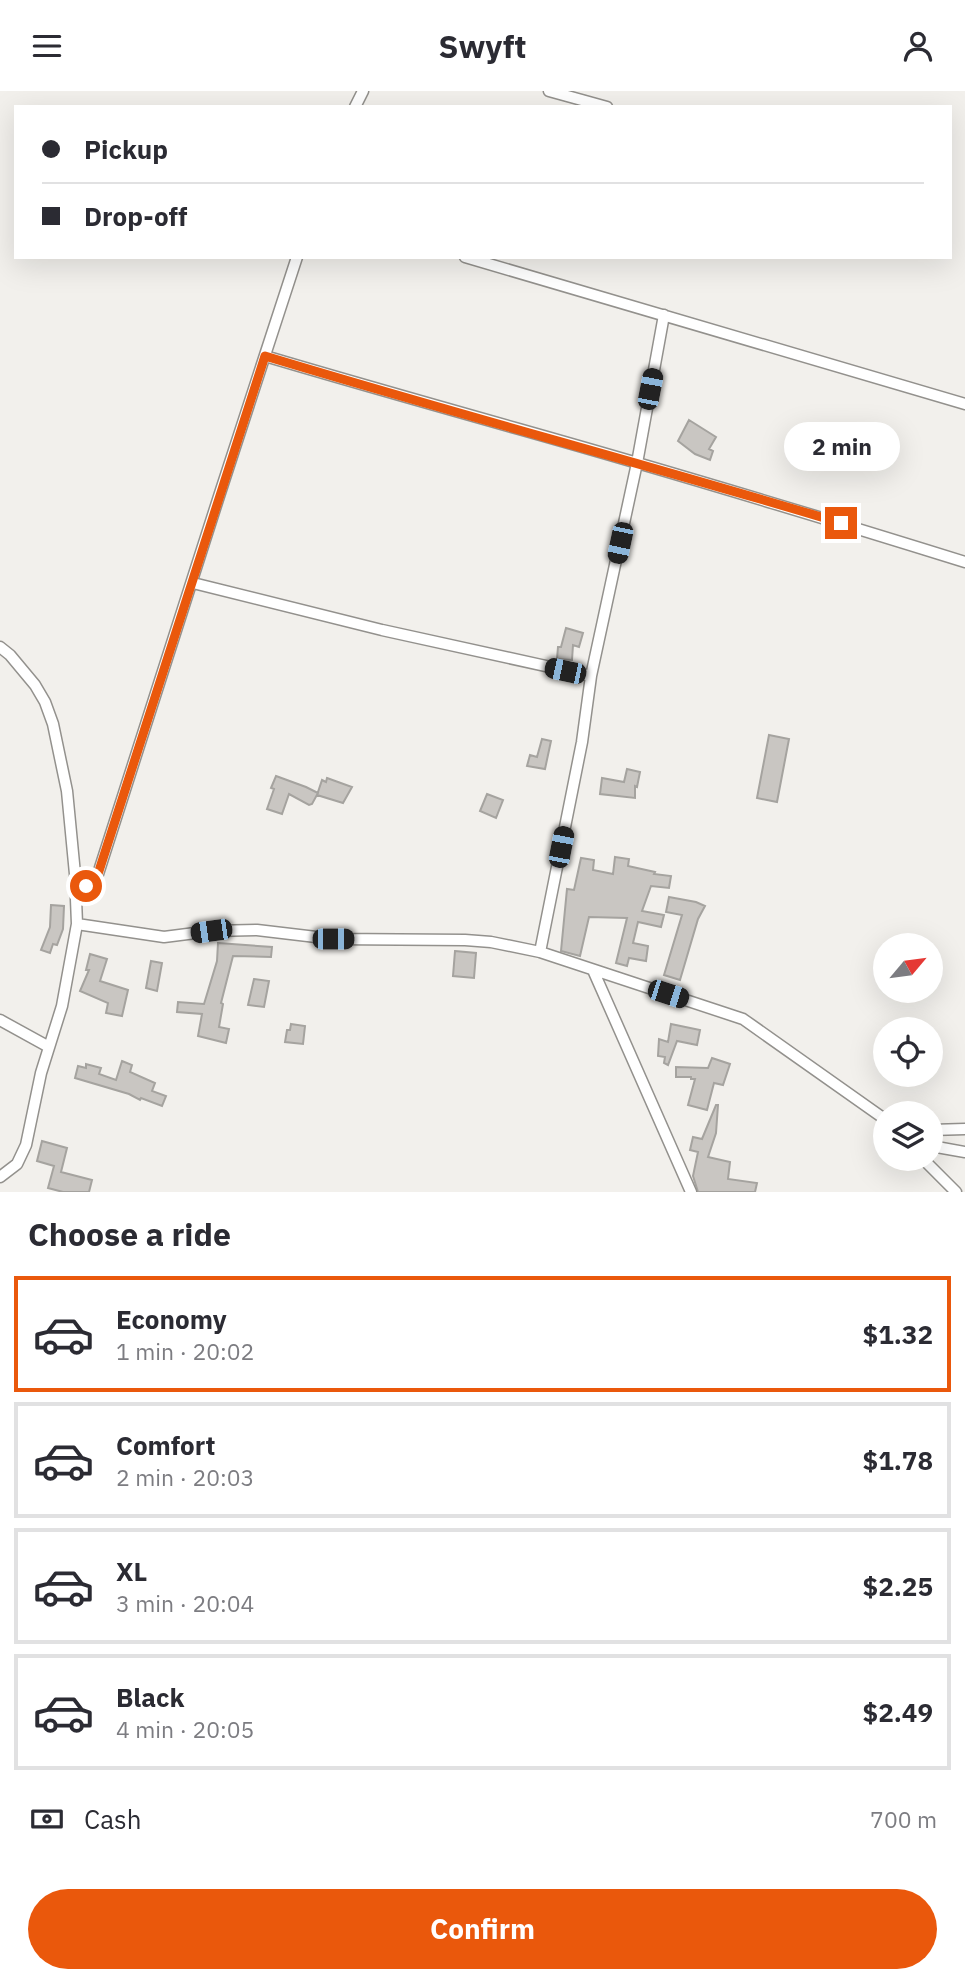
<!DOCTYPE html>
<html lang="en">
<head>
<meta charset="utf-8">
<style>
  body { margin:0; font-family:"IBM Plex Sans",sans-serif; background:#f7f7f7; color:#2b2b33; height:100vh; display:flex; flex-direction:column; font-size:26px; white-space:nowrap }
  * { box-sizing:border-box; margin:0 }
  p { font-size:23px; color:#7c7c81 }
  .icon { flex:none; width:38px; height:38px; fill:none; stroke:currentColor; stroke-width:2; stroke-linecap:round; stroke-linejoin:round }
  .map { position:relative; height:1101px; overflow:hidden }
  .drawer { display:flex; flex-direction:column; background:#fff; flex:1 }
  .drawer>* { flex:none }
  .top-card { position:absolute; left:14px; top:14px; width:938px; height:154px; border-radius:0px; box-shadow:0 7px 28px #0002; display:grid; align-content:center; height:154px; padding:0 28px; background:#fff }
  .needle { width:46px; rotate:61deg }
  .fabs { position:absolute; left:873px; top:842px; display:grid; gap:14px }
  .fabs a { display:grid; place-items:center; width:70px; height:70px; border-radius:50%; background:#fff; box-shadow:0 7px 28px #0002; font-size:35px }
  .end { position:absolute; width:32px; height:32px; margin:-16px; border:9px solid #ea580c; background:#fff; box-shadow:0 0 0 4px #fff }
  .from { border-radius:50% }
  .bubble { position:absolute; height:49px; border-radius:24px; background:#fff; box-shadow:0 7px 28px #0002; font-size:23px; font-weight:800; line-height:49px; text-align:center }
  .car { position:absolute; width:21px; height:42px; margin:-21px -10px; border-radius:9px; box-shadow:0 0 5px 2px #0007; background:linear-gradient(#222 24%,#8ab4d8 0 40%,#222 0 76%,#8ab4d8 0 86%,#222 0) }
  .top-card b { display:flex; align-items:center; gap:24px; height:66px; font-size:26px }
  .top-card b+b { border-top:2px solid #e1e1e2 }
  .top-card i { width:18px; height:18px; background:#2b2b33 }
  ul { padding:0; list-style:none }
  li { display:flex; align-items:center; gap:21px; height:116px; margin:0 14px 10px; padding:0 14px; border:4px solid #e1e1e2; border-radius:0px }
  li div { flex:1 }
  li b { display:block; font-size:26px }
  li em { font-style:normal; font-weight:800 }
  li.on { border-color:#ea580c }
  li>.icon { width:63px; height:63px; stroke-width:1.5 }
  h2 { padding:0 28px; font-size:32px; line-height:84px }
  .pay { display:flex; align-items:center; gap:18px; height:77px; padding:0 28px; font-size:26px }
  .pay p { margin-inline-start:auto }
  .primary-button { display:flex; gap:14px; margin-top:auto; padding:14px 28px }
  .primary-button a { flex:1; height:80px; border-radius:42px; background:#ea580c; color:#fff; font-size:28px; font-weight:800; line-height:80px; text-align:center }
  header { display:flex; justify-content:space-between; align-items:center; height:91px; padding:0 28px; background:#fff; font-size:32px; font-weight:800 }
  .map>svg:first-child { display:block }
</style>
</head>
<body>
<header><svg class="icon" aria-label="menu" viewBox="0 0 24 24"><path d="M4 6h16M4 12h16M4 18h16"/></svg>Swyft<svg class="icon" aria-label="person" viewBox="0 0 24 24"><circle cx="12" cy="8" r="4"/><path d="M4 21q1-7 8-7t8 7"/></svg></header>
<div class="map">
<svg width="965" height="1101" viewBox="0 0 965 1101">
  <rect width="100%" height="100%" fill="#f2f0ec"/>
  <path fill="#c9c6c2" stroke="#a5a39f" stroke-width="2" d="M689,329L716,346L709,358L713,360L710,369L695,363L678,350Z
    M812,333L827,336L824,347L836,351L832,365L812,357L809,367L799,364L806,347L809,349Z
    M566,537L583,542L579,556L573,554L572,569L557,568L558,556H561Z
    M769,644L789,648L777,711L757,707Z
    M542,648L551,650L545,678L527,675L530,664L537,666Z
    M627,678L640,681L637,696L635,695V707L600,703L602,687L624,691Z
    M276,685L306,696L318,702L312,713L309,714L289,703L282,723L267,718L274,698L271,697Z
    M327,687L352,696L343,712L317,704L322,689L326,691Z
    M487,703L503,709L496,727L480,720Z
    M615,766L629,768L628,775L655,781L654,783L671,785L669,797L651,795L642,820L664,824L661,836L638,831L633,852L648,855L646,870L629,867L627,875L616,872L627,827L589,826L580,865L561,860L567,798L574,799L581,767L594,769L593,779L613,783Z
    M669,806L696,811L705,815L698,828L680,889L664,884L682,824L666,821Z
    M51,814L64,815L63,838L57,854L53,853L50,862L41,859L50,836Z
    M218,852L272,856L271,866L233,865L221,912L223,913L219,936L229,938L226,952L198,945L202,923L177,921L178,911L204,913L217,870Z
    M455,860L476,862L474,887L453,885Z
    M90,863L107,868L100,890L128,899L122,925L106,922L108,912L80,900L89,879H86Z
    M151,870L162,872L157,900L146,897Z
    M254,888L269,890L264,916L248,914Z
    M291,933L305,935L303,953L285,951L287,939H290Z
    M671,933L700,939L697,954L677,950L668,974L664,972L665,966L658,965L659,948L668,951Z
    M712,967L730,973L723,994L714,992L707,1019L688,1014L695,988H691V986H676V976L708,977Z
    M122,970L132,974L130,981L155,992L152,1000L166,1005L162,1015L141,1007L140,1009L129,1003L75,987L78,975L86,977V973L101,977L99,983L116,989Z
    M716,1014H718L716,1042L708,1066L730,1071L728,1088L757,1092L755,1101H698L693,1085L698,1061L690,1059L693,1046L702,1048Z
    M42,1050L67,1057L61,1081L92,1089L89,1101H63L48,1097L54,1075L37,1070Z"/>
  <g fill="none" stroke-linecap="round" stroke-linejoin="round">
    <defs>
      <path id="minor" d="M549,0L607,16
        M355,16L363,0
        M465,166L965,313
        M265,265C349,290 434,314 519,338C668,380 817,425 965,471
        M193,492L382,539L591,585
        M0,556L10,564L35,594L45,611L53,633L67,700L75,783L77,833L62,915L41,982L26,1054L17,1073L0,1086
        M76,800L94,789L98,783C164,578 229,371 297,166
        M77,833L164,846L211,840L257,839L333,848L465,849L491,851L540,861L743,928L886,1029
        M540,861L582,651L591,585L637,372L664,224
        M593,879L691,1101
        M0,929L49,956
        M931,1039L965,1038
        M931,1055L965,1061
        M923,1068L956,1101"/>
    </defs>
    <use href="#minor" stroke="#93918d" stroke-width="13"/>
    <use href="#minor" stroke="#fff" stroke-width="10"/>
  </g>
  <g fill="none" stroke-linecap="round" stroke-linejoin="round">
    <path stroke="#ea580c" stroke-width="9" d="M86,795L98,783L265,265C456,323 649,374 841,432"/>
  </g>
</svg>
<div class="fabs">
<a><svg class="needle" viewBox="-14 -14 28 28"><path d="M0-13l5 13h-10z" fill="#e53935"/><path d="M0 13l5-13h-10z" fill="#7c7c81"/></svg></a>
<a><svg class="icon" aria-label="locate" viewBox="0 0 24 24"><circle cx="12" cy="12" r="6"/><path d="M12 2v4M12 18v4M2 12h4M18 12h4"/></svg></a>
<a><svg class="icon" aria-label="layers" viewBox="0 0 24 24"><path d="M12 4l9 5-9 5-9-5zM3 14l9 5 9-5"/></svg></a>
</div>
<i class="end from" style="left:86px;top:795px"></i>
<i class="end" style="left:841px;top:432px"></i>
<div class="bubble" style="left:784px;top:331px;width:116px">2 min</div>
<i class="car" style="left:650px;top:298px;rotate:11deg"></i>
<i class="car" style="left:620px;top:452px;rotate:192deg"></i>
<i class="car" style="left:565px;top:580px;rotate:282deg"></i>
<i class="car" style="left:561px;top:756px;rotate:11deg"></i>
<i class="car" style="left:211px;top:840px;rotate:262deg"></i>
<i class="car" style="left:333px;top:848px;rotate:90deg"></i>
<i class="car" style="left:668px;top:903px;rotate:108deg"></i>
<div class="top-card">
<b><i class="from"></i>Pickup</b>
<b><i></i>Drop-off</b>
</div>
</div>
<section class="drawer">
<h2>Choose a ride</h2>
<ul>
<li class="on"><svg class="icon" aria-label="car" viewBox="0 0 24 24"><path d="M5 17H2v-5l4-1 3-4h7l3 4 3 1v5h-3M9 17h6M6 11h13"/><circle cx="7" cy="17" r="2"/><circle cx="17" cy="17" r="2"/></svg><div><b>Economy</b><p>1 min · 20:02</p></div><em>$1.32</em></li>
<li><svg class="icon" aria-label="car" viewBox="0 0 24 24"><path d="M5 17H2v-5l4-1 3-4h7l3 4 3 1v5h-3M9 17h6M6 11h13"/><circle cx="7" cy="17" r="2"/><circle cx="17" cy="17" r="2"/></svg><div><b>Comfort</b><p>2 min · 20:03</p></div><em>$1.78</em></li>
<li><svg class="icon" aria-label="car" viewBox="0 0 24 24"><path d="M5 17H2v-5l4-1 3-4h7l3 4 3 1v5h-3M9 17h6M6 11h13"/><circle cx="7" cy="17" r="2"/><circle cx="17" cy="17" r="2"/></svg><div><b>XL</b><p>3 min · 20:04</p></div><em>$2.25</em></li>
<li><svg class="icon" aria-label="car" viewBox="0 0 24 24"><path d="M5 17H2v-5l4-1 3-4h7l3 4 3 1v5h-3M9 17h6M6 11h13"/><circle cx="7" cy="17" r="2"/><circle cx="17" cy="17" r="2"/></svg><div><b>Black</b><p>4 min · 20:05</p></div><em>$2.49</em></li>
</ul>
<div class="pay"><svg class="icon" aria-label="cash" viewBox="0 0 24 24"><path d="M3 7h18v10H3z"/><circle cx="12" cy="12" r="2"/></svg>Cash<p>700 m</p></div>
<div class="primary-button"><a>Confirm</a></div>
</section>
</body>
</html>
